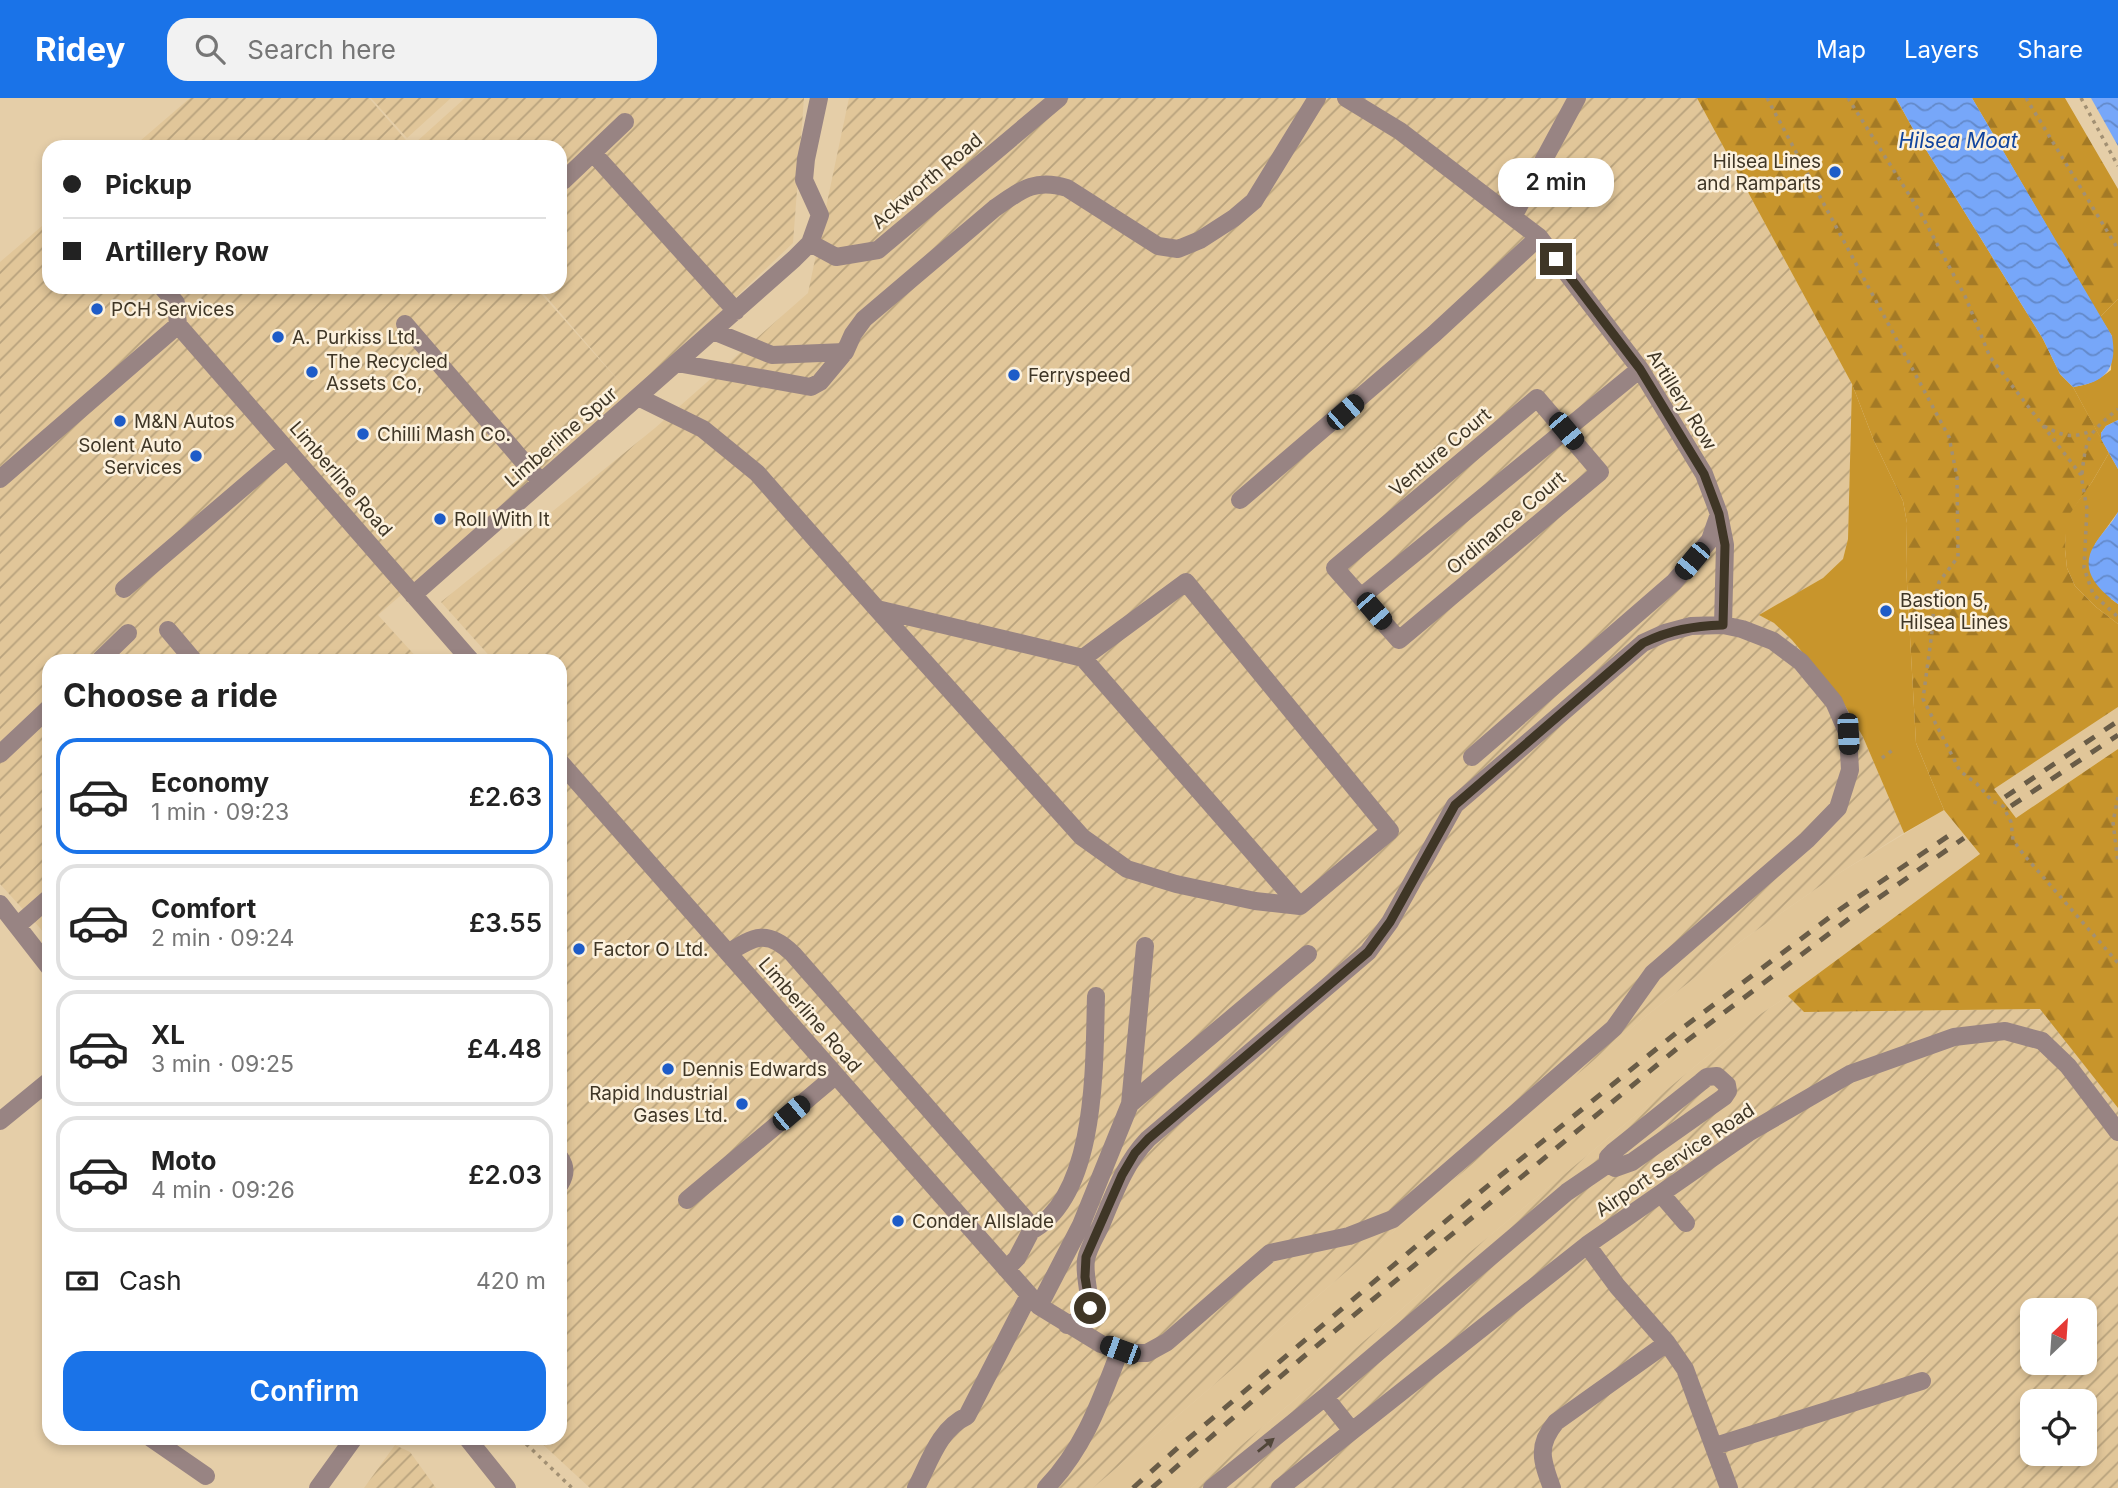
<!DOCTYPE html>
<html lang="en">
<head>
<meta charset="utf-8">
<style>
  body { margin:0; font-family:Inter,sans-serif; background:#f2f2f2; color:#222; height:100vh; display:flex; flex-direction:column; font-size:26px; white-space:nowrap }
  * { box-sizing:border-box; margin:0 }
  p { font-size:23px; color:#767676 }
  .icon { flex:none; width:38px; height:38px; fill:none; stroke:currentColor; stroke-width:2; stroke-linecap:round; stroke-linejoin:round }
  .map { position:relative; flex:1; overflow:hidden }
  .side { position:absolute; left:42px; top:556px; width:525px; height:791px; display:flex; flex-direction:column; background:#fff; border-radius:21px; box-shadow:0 4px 10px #0003 }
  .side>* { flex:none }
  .hud { position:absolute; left:42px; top:42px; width:525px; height:154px; border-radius:21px; box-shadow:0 4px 10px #0003; display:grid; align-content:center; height:154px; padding:0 21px; background:#fff }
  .needle { width:46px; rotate:25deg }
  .controls { position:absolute; left:2020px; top:1200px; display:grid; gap:14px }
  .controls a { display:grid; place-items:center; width:77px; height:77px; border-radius:14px; background:#fff; box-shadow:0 4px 10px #0003; font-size:35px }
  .end { position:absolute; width:32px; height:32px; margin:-16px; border:9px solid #3f3626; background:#fff; box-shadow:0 0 0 4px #fff }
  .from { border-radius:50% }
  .bubble { position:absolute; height:49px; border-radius:21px; background:#fff; box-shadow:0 4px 10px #0003; font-size:23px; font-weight:600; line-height:49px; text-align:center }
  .car { position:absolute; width:21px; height:42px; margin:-21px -10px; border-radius:9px; box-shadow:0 0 5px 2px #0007; background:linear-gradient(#222 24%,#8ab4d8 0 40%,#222 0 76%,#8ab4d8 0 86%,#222 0) }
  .hud b { display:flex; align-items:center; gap:24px; height:66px; font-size:26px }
  .hud b+b { border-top:2px solid #e0e0e0 }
  .hud i { width:18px; height:18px; background:#222 }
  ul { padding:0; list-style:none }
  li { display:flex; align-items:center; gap:21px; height:116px; margin:0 14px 10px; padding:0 7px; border:4px solid #e0e0e0; border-radius:21px }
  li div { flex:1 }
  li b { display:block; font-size:26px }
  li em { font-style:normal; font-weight:600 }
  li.current { border-color:#1a73e8 }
  li>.icon { width:63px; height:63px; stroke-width:1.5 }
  h2 { padding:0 21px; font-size:32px; line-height:84px }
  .pay { display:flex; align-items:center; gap:18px; height:77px; padding:0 21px; font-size:26px }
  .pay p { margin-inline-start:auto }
  .action { display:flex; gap:14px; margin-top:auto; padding:14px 21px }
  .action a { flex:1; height:80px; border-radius:21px; background:#1a73e8; color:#fff; font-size:28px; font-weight:600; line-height:80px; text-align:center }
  header { display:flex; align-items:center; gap:42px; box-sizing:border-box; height:98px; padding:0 35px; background:#1a73e8; color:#fff }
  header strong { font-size:33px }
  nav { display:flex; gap:38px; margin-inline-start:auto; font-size:24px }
  .search { width:490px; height:63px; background:#f2f2f2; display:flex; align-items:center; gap:18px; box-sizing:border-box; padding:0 24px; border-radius:21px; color:#767676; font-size:26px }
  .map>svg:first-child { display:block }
</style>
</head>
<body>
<header>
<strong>Ridey</strong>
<div class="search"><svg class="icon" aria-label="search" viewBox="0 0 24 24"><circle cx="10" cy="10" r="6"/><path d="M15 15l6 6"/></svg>Search here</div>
<nav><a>Map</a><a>Layers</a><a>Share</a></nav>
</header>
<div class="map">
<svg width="2118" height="1390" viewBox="0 0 2118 1390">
  <defs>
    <pattern id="industrial-furrows" width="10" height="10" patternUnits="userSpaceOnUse" patternTransform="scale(1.75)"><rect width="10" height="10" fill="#e1c699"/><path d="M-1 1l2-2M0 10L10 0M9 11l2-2" fill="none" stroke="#b8a27d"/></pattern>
    <pattern id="forest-firs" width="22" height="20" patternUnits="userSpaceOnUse" patternTransform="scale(1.75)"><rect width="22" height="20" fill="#c8952c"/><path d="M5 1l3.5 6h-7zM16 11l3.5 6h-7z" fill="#a47a25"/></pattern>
    <pattern id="water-waves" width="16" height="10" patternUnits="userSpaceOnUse" patternTransform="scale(1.75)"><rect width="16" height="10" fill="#77a7f9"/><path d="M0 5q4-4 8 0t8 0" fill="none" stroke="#6389c9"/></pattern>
  </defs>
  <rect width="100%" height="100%" fill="#e5cea8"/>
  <path fill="#e1c699" d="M2118,609V651L2016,720L1994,691Z
    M1944,712L1980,756L1788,898L1762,915L1716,951L1424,1192L1191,1390H1093L1641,922L1744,841L1836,777Z"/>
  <path fill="url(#industrial-furrows)" fill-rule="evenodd" d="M190,0H369L412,49H133Z
    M371,0H451L407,40Z
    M465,0H804L793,145L632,298L378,517L420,563L49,564V840L0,786V164L49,122V189H535L625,290L538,189H560V49H417L414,46Z
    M849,0H1697L1852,286L1848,441L1843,462L1823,480L1760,517L1774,525L1792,542L1840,599L1863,639L1904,735L1836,777L1744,841L1641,922L1093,1390H590L537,1341L560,1340V564L494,563L441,504L655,330L808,195Z
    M1788,898L1804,914L2041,911L2118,1010V1390H1191L1424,1192L1716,951L1762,915ZM2032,1213H2084V1265H2032ZM2032,1304H2084V1356H2032Z
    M395,1347L410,1354L436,1390H364Z"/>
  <path fill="#c8952c" d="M2118,201V322L2106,328L2101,335V341L2073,289C2088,287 2099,282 2111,272L2112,238L2100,219Z
    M1852,286L1874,343L1903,403L1907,425L1906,468L1916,645L1944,712L1904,735L1863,639L1840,599L1792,542L1774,525L1759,517L1823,480L1843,461L1848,441Z
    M2109,355L2118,371V414L2095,446L2111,501L2118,506V526L2096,509L2075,488L2067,470L2065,451L2066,420L2092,384Z"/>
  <path fill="url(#forest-firs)" d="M1697,0H1896L1912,29L2043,241L2060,276L2073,289L2109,355L2092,384L2067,420L2065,451L2067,470L2075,488L2096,509L2118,526V609L1994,691L2016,720L2118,651V1010L2040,911L1804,914L1788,898L1980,756L1944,712L1916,645L1906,468L1907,425L1903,403L1874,343L1852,286Z
    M1972,0H2065L2118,91V201L2100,219Z"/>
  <path fill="url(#water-waves)" d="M1896,0H1972L2112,238C2118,272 2104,285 2073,289L2060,276L2043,241L1912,29Z
    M2091,0H2118V48Z
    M2118,322V371L2101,341V335L2106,328Z
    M2118,414V506C2098,491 2078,472 2095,446C2102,434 2112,426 2118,414Z"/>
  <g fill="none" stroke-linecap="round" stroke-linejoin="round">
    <path stroke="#a29073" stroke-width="3.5" stroke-dasharray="3.5 5" stroke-linecap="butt" d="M1767,0L1949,339L1957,379L1958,459L1939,484L1934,505L1932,534L1923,601L1960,673L1977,686L1992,703L2003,708L2011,724L2013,742L2024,757L2118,865
      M1848,0L1920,114L1965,198L1990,259L2081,377L2087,411L2084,470L2093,496L2118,519
      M2026,0L2118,151
      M2081,0L2118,68
      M2044,328C2063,338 2071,341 2091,333
      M2082,376C2086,338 2089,335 2118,311
      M1882,660L1894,651
      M2118,699L2113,724L2118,765
      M520,1340L572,1390"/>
    <path stroke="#988483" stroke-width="18" d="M1346,0L1400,33L1539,139L1640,271L1704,376L1719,416L1725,447L1723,527
      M593,55L736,213
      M563,83L625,24
      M1514,117L1577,0
      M810,145L836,159L878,152L1059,0
      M162,189L176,205L178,227
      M405,226L541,384
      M178,227L472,564
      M845,254L853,236L864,221L995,110C1021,92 1035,80 1067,90L1158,148L1178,151L1200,142L1234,120L1254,103L1317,0
      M677,265L811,289L820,284L845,254L772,257L713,233
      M638,299L703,331L757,375L877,511L1083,560L1300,808L1390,733L1186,484L1083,560
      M1537,300L1600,374L1399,542L1335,470Z
      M0,381L178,227
      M1240,402L1434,236L1539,139
      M124,491L287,352
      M413,497L794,161L810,145L820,117L804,82L806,61L819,0
      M1361,499L1640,271
      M877,511L1082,739L1127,771L1176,786L1255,803L1300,808
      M168,532L195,564
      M98,564L128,535
      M0,656L49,610
      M1472,659L1674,484L1710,442L1719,416
      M560,664L1039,1208L1101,1246L1128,1255H1147L1167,1244L1270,1155L1349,1138L1393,1121L1614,930L1653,875L1807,742L1838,710L1850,672L1848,636L1834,604L1801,564L1773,543L1742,531L1723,527L1691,528L1665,535L1643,545L1455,707L1390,824L1368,854L1148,1041C1125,1065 1114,1096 1101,1127C1096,1138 1088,1150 1086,1162C1083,1183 1095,1202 1085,1220L1067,1227
      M0,806L49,869
      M17,828L49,800
      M728,855C754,838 768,831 793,856L1027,1123L1031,1133L1017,1160L1006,1171
      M1130,1006L1308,856
      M0,1023L49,983
      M560,1060C566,1069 566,1076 560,1086
      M1661,1096L1686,1125
      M687,1102L835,978
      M1031,1133C1098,1097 1094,965 1096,898
      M1587,1147L1617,1188L1667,1245L1685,1271L1729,1390
      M1039,1208L1081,1127L1130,1006L1145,848
      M1325,1299L1352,1333
      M151,1340L206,1378
      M467,1340L507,1390
      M1715,1348L1922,1283
      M318,1390L354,1340
      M916,1390C930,1363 939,1331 967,1318L1029,1197
      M1046,1390C1085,1349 1100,1304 1120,1252
      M1212,1390L1325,1299L1567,1094L1608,1066V1059L1613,1054L1701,984L1707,979L1717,978L1727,987L1728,993L1724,999L1632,1064L1615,1070L1608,1066
      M1280,1390L1587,1147L1748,1035L1850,976L1954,939L2005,933L2042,943L2068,968L2118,1034
      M1552,1390C1542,1363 1536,1348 1556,1324L1667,1245"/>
    <path stroke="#695c47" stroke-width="5" stroke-dasharray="12 12" stroke-linecap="butt" d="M2005,699L2118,623
      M2011,708L2118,637
      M1133,1390L1182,1346L1479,1095L1676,935L1842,810L1957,732
      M1152,1390L1302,1260L1685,944L1850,820L1964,740"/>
  </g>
  <defs><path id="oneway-solid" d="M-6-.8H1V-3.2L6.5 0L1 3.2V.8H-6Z" transform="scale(1.75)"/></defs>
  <use fill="#514639" href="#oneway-solid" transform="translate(1266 1347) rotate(-39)"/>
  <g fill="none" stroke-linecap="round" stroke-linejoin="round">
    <path stroke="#3f3626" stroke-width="9" d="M1090,1210L1085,1179L1086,1159L1122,1077L1135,1055L1148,1041L1368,854L1390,824L1455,707L1643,545C1670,532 1693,528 1723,527L1725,447L1719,416L1704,376L1640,271L1556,161"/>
  </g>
  <g fill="#1e5cc8" stroke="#fcf1dd" stroke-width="2.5">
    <circle cx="1835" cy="74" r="7"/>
    <circle cx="97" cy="211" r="7"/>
    <circle cx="278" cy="239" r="7"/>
    <circle cx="312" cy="274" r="7"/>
    <circle cx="1014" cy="277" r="7"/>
    <circle cx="120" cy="323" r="7"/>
    <circle cx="363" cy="336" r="7"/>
    <circle cx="196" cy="358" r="7"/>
    <circle cx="440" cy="421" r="7"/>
    <circle cx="1886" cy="513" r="7"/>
    <circle cx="579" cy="851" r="7"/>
    <circle cx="668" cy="971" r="7"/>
    <circle cx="742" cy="1006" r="7"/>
    <circle cx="898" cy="1123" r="7"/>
  </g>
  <g text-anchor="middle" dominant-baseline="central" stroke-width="5" stroke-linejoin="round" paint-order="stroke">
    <g font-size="19" fill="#3f3626" stroke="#fcf1dd" text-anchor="start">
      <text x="1821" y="63" text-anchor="end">Hilsea Lines<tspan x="1821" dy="22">and Ramparts</tspan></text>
      <text x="111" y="211">PCH Services</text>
      <text x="292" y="239">A. Purkiss Ltd.</text>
      <text x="326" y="263">The Recycled<tspan x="326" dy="22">Assets Co,</tspan></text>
      <text x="1028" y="277">Ferryspeed</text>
      <text x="134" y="323">M&amp;N Autos</text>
      <text x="377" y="336">Chilli Mash Co.</text>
      <text x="182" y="347" text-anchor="end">Solent Auto<tspan x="182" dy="22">Services</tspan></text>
      <text x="454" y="421">Roll With It</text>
      <text x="1900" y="502">Bastion 5,<tspan x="1900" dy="22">Hilsea Lines</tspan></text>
      <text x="593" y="851">Factor O Ltd.</text>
      <text x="682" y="971">Dennis Edwards</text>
      <text x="728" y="995" text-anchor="end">Rapid Industrial<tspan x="728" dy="22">Gases Ltd.</tspan></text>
      <text x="912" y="1123">Conder Allslade</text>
    </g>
    <g font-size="19" fill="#3f3626" stroke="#fcf1dd">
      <text transform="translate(927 83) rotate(-40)">Ackworth Road</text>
      <text transform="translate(1682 302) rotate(58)">Artillery Row</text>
      <text transform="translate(561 339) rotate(-41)">Limberline Spur</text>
      <text transform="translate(1440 354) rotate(-40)">Venture Court</text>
      <text transform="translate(341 381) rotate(49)">Limberline Road</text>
      <text transform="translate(1506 425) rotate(-40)">Ordinance Court</text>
      <text transform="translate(810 917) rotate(49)">Limberline Road</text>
      <text transform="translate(1675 1062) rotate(-34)">Airport Service Road</text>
    </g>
    <g font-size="21" font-style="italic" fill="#11459e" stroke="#fcf1dd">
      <text x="1958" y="42">Hilsea Moat</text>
    </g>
  </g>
</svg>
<div class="controls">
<a><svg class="needle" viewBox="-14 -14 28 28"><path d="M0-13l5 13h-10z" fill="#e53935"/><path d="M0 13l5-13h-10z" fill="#767676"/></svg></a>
<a><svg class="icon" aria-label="locate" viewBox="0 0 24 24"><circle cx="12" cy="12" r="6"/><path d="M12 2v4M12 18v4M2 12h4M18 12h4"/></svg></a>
</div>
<i class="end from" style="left:1090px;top:1210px"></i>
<i class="end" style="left:1556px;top:161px"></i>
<div class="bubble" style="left:1498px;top:60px;width:116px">2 min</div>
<i class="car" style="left:1345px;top:314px;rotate:49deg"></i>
<i class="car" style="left:1566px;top:333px;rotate:140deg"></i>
<i class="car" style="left:1692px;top:463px;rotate:220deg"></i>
<i class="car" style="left:1374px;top:513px;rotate:139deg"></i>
<i class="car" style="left:1848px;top:636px;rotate:177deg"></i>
<i class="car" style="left:791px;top:1015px;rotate:50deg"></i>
<i class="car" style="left:1120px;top:1252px;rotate:290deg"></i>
<div class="hud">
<b><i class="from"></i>Pickup</b>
<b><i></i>Artillery Row</b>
</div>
<section class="side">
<h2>Choose a ride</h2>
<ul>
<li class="current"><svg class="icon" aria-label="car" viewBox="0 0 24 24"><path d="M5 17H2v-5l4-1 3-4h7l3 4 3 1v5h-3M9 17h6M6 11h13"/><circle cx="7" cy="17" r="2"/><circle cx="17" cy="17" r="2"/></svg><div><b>Economy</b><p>1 min · 09:23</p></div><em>£2.63</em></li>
<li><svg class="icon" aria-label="car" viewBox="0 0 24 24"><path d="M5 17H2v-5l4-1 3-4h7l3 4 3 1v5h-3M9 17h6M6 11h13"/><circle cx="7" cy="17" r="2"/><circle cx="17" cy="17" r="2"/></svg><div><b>Comfort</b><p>2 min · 09:24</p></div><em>£3.55</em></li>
<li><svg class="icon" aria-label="car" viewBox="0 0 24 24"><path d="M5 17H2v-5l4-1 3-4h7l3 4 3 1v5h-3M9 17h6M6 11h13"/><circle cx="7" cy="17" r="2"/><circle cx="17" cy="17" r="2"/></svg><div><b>XL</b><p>3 min · 09:25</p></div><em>£4.48</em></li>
<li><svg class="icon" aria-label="car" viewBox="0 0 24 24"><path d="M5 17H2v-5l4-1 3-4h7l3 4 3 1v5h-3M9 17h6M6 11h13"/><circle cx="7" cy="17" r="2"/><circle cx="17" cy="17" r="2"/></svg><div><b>Moto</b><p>4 min · 09:26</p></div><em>£2.03</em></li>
</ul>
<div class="pay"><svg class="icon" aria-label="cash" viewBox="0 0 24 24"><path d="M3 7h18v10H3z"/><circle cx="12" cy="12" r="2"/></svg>Cash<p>420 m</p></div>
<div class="action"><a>Confirm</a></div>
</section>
</div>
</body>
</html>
